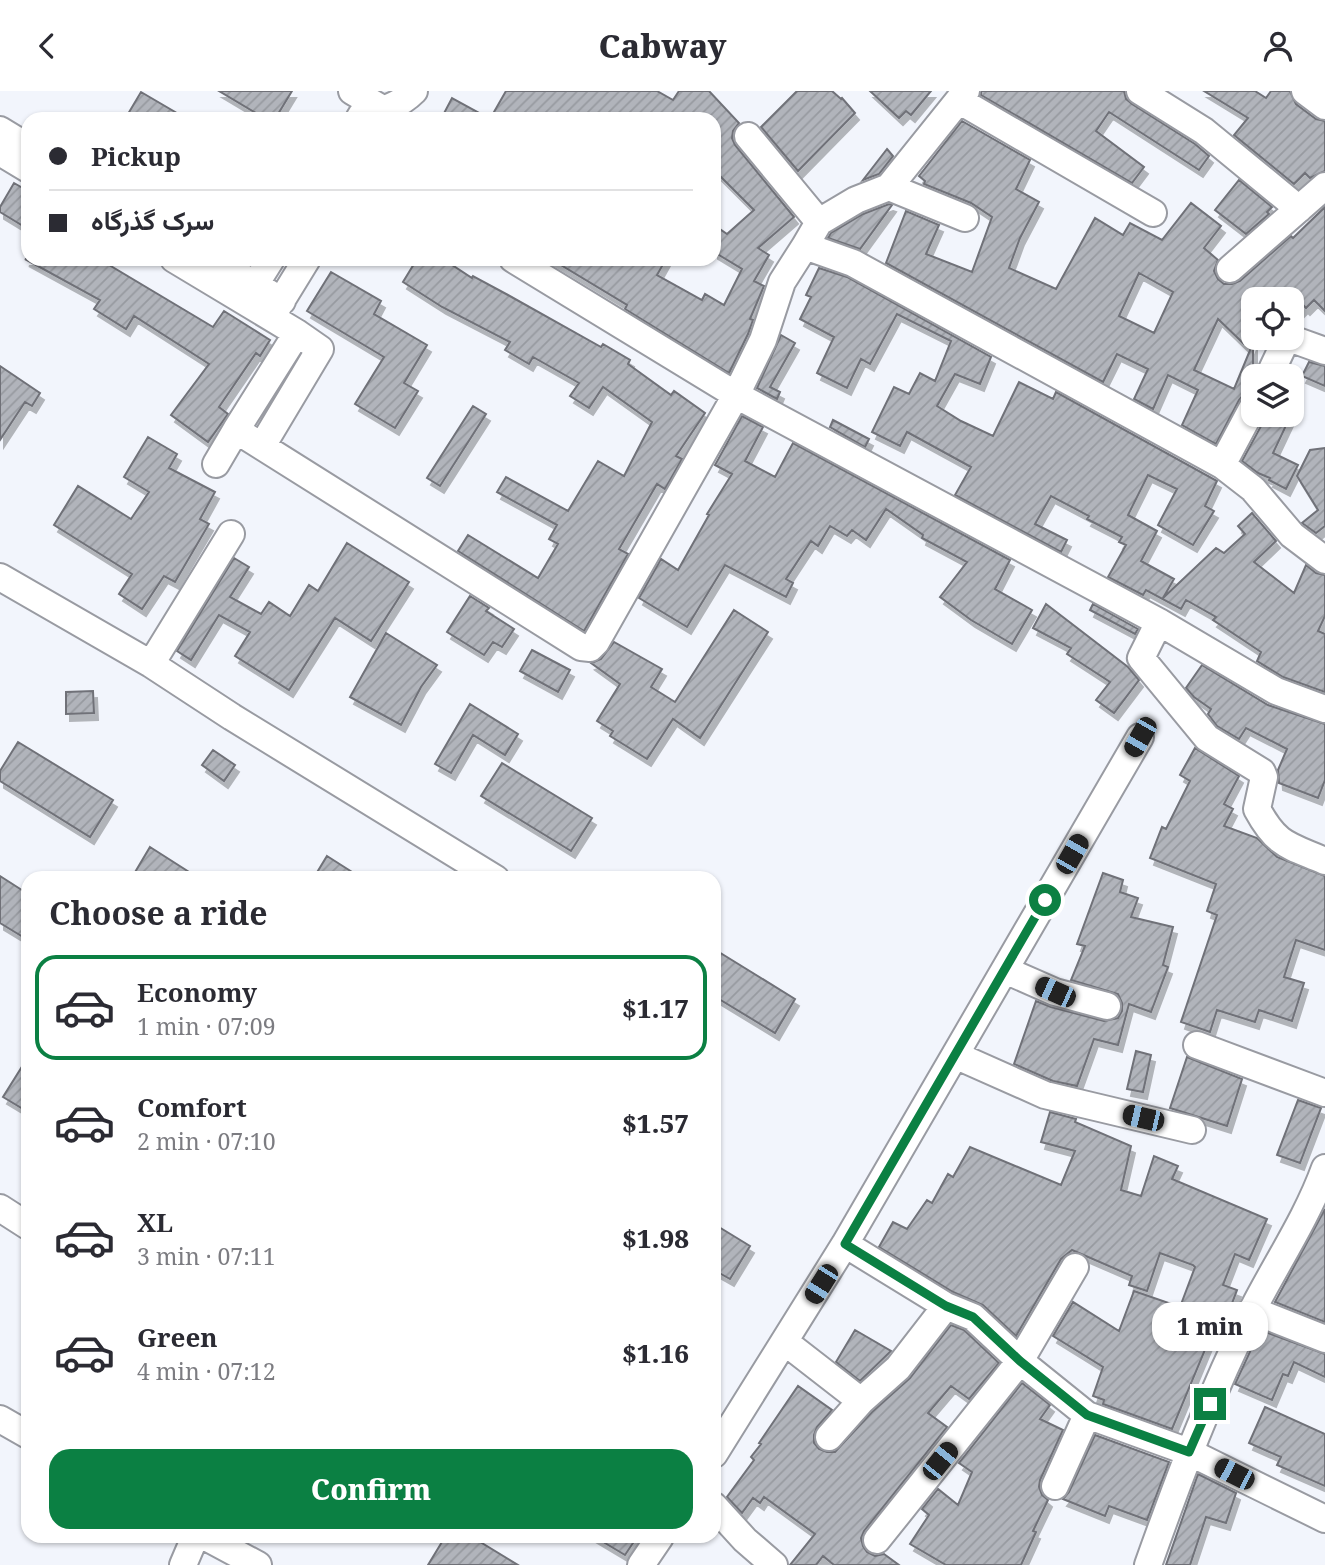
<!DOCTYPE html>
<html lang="en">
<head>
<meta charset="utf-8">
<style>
  body { margin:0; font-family:"Noto Serif",Vazirmatn,serif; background:#f2f2f3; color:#2b2b33; height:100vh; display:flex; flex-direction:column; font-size:26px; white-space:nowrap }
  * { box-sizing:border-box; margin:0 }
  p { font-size:23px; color:#7c7c81 }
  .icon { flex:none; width:38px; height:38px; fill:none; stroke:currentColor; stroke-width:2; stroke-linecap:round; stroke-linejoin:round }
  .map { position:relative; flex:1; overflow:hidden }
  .details { position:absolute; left:21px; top:780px; width:700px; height:672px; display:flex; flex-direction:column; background:#fff; border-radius:21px; box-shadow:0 2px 5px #0004 }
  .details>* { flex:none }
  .banner { position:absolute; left:21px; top:21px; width:700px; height:154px; border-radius:21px; box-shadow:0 2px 5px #0004; display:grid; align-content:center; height:154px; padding:0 28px; background:#fff }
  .tools { position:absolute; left:1241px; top:196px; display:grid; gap:14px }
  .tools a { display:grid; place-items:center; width:63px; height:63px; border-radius:14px; background:#fff; box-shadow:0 2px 5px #0004; font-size:35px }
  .end { position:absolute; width:32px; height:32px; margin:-16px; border:9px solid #0b8043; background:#fff; box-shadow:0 0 0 4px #fff }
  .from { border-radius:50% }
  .bubble { position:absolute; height:49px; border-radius:21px; background:#fff; box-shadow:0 2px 5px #0004; font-size:23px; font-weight:800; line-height:49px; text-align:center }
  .car { position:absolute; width:21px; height:42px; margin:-21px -10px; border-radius:9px; box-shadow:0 0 5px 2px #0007; background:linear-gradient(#222 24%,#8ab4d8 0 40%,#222 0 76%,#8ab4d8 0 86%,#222 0) }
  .banner b { display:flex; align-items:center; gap:24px; height:66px; font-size:26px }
  .banner b+b { border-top:2px solid #e1e1e2 }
  .banner i { width:18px; height:18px; background:#2b2b33 }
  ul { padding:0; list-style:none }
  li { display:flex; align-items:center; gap:21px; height:105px; margin:0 14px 10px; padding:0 14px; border:4px solid transparent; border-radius:21px }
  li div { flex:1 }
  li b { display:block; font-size:26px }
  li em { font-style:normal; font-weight:800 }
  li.active { border-color:#0b8043 }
  li>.icon { width:63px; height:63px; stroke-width:1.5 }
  h2 { padding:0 28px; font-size:32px; line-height:84px }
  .cta { display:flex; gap:14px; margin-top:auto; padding:14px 28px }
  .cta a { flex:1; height:80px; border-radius:21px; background:#0b8043; color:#fff; font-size:28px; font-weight:800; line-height:80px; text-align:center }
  header { display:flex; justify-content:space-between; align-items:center; height:91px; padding:0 28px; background:#fff; font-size:32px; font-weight:800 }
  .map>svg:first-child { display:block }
</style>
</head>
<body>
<header><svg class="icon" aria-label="back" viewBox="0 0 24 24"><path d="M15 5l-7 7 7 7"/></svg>Cabway<svg class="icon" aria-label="person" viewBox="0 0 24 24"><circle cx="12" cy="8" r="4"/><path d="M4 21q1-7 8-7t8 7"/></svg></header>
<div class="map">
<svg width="1325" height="1474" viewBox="0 0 1325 1474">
  <defs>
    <pattern id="building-hatch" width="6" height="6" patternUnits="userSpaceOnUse" patternTransform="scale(1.75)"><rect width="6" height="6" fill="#b1b4bb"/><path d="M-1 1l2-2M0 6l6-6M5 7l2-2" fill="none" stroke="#979aa0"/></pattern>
    <filter id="shadow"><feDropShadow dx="4" dy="7" stdDeviation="0" flood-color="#0004"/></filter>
  </defs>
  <rect width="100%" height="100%" fill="#f2f5fc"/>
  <path fill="url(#building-hatch)" stroke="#6f7178" stroke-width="2" fill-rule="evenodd" filter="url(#shadow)" d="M219,0H292L275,28H266Z
    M506,0H657L673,9L679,0H709L739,32L733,40L732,47L735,54L794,126L758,157L769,164L754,190L764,195L750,228L753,229L748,243L729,282L625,218L627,214L551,168H666L657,184L702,209L705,203L724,214L742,178L714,161V134L727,143L754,119L714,79V28H441L452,7L490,28Z
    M797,0H832L841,8L842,7L855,22L798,80L761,36Z
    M870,0H931L911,24L906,20L899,27Z
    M981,0H1124L1126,8L1132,13L1195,53L1209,65L1199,79L1109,21L1096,40L1144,76L1132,92L981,4Z
    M1204,0H1255L1266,7L1271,0H1290L1296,13L1316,28L1325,30V80L1310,87L1305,82L1294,93L1234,44L1248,27Z
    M141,1L187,28H125Z
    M962,30L1030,69L1016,98L1039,111L1020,147L1009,177L1056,198L1095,127L1123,144L1130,132L1162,149L1191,112L1221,135L1204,157L1218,169L1214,180L1218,188L1224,193H1232L1240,190L1291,145L1293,147L1325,116V220L1314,209L1306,217L1304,215L1292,227V208H1253V244L1244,253L1218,228L1194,279L1234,298L1253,252V300L1245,302L1239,309L1216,353L1182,334L1198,299L1168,284L1153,318L1134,308L1148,278L1117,263L1103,291L886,172L906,120L939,134L926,163L972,181L992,126L971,112L924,93L925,90L919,85ZM1139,182L1173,201L1154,242L1119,225Z
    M887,58L893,65L879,83L863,89Z
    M1239,89L1272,116L1267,121L1269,123L1246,143L1215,119Z
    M14,92L28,100V138L0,121V116Z
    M889,113L892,114L860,158L828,147L831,142L863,123Z
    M25,168H99L213,236L224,220L270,249L260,265L256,262L219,316L228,323L208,351L171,324L209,273L134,225L126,238L94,218L100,209Z
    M417,168H443L472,187L473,185L508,204L601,256L603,253L630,269L628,273L671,304L674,300L705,322L676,365L682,368L665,398L657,393L619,458L628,463L584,540L458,460L468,444L538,487L558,453L549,448L557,434L497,401L506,386L568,420L598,370L624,385L652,331L603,296L589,317L570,305L579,292L533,266L529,273L505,259L510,251L442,216L403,191Z
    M819,177L847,186L991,266L980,293L955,283L937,315L961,330L993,345L1019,291L1053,308L1056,301L1217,390L1205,415L1214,420L1193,454L1158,434L1177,398L1148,384L1128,424L1157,440L1141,470L1174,488L1163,507L1216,457L1224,462L1245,443L1238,435L1252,422L1276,450L1254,471L1294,502L1306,474L1316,482L1325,484V525L1318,540L1325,543V601L1283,586L1257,570L1261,561L1213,529L1216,526L1186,509L1181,518L1146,499L1143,504L1108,486L1126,454L1119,451L1122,446L1087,428L1089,425L1051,405L1035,433L1067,449L1061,461L955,404L971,376L907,341L900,355L872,341L894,296L909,303L920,282L935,290L951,250L897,223L870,273L861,268L847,297L817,282L834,246L800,228L811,206L806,204Z
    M331,181L381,210L374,223L427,254L404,292L418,300L395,337L355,313L384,266L307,220Z
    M781,244L795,252L770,296L780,301L777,308L757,297Z
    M1309,271L1325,275V295L1302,285Z
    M0,275L40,302L32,315L25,311L0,349Z
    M473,315L486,323L440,395L427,387Z
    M1267,324H1291L1273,362L1298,374L1286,398L1269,389L1270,387L1258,382L1242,370Z
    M742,325L763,336L745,370L775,386L793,352L1010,469L995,498L1032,519L1012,553L971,529L940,506L967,471L922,447L923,444L886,418L866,449L852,439L847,445L830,435L818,455L811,450L786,488L793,492L786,506L725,474L687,536L639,507L661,468L678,479L709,424L707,423L732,383L715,374Z
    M833,329L869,348L865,356L830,336Z
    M148,346L177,363L169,377L215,401L200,428L209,433L175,491L164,485L142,518L119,503L132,483L54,434L78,395L131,428L149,401L124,386Z
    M1325,357V435L1316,442L1302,432L1318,419L1297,385L1310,359Z
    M347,452L409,491L371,550L335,527L289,599L235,565L250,541L219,524L191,569L177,560L234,467L249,476L230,506L261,523L269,511L290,525L309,494L318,500Z
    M470,505L489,517L486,520L514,538L502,556L493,551L484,564L447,541Z
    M1046,513L1128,576L1139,589L1114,622L1096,609L1110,591L1067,563L1071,557L1033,537Z
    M1093,513L1138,538L1135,543L1090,519Z
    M734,519L768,541L700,647L673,628L647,668L610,645L613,640L597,630L620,593L591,572L601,568L614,551L662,578L651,596L675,611Z
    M386,542L437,574L421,596L401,634L350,606Z
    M532,559L570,579L558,601L520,580Z
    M1202,574L1268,614L1325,633V689L1318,707L1279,692L1278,679L1287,658L1246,637L1239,648L1217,635L1208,623L1211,618L1194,606L1186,597Z
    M93,600L94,622L66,623V601Z
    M470,613L518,643L505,664L473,644L451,682L435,673Z
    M18,651L113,709L90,746L0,690V680Z
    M1195,657L1239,685L1224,713L1233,718L1224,735L1257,747L1277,766L1325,785V859L1296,849L1284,886L1304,892L1292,930L1259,919L1255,931L1217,919L1210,941L1181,931L1217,824L1207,820L1216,793L1150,767L1162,736L1166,738L1190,690L1180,684Z
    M213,659L235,674L224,690L202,674Z
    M502,672L592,727L571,760L481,705Z
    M150,756L200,788H131Z
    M327,765L363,788H313Z
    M1103,782L1123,789L1120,801L1138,807L1131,826L1173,836L1163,874L1168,876L1151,921L1129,913L1118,954L1094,948L1077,995L1053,990L1014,973L1036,910L1051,916L1104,930L1118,927L1122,920V912L1118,903L1071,889L1085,855L1077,853Z
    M0,785L28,803V849L0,832Z
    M714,858L795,908L775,942L714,905Z
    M1136,960L1151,964L1143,1001L1127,998Z
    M28,966V1021L3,1006Z
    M1187,966L1242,988L1227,1035L1170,1017Z
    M1298,1009L1321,1017L1300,1072L1277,1064Z
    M1050,1021L1076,1028L1075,1031L1131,1055L1121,1099L1141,1105L1154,1065L1178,1075L1172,1088L1267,1128L1249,1169L1235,1163L1223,1194L1237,1199L1217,1252L1209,1249L1172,1338L1103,1313L1104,1309L1093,1305L1103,1276L1053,1245L1073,1211L1119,1240L1134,1200L1180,1216L1195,1176L1193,1174L1160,1162L1147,1200L1129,1194L1132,1185L1072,1159L1061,1168L1016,1245L983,1214L953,1201L879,1156L893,1131L907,1138L927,1109L932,1112L948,1083L953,1086L970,1056L1061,1094L1075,1060L1041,1051Z
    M1325,1118V1231L1275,1211Z
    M714,1133L750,1155L730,1188L714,1179Z
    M951,1234L964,1239L999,1272L969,1308L951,1295L928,1322L947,1336L864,1440L861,1447L863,1455L867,1461L875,1465L884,1463L899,1474H834L823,1465L816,1474H790L815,1443L764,1406L760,1412L753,1407L742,1422L727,1406L754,1369L751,1366L761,1353L759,1352L798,1295L832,1319L817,1336L814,1344V1352L819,1358L827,1361H835L872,1321L910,1287Z
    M855,1239L891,1260L860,1290L836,1271Z
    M1260,1239L1325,1263V1286L1294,1271L1288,1285L1283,1283L1272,1309L1235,1293Z
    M1022,1292L1050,1314L1040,1328L1063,1339L1040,1389L1039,1396L1042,1404L1048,1409L1033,1440L1036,1441L1021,1474H946L910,1453L929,1424L922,1418L938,1398L958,1414L972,1381L959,1372Z
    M1265,1316L1325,1343V1395L1277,1374L1281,1366L1249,1352Z
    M1095,1344L1169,1371L1147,1429L1109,1415L1105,1425L1063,1408L1069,1401Z
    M1198,1383L1236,1402L1226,1432L1206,1426L1190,1474H1166Z
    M445,1446H472L518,1474H428Z
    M595,1446H637L625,1464Z"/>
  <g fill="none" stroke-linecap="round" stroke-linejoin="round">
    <defs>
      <path id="minor" d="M352,0L384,19
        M1140,0L1204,40L1299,118
        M1305,0L1325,15
        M960,10L1153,122
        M359,28L362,23C382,20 399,15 414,0
        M0,39L28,56
        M748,45L819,131
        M0,61L28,78
        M889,96L965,127
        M805,155L819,131L856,109L889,96L966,0
        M174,168L297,242L320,258L262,355
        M213,168L282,210
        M513,168L736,304L1159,531L1276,600L1325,618
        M1230,178L1325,95
        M246,208L271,168
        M272,225L307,168
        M297,242L236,339L581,556L590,557L596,551L736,304L763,249L782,191L805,155L853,172L1222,374L1253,398L1292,444L1325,469
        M1289,247L1325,260
        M1269,285L1287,247
        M216,373L236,339
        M1222,374L1253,316
        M0,486L151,573L232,626L496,788
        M1159,531L1141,567L1207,647L1262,681L1264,686L1257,718C1277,755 1288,754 1325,770
        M151,573L231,443
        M1005,879L1055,901L1107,915
        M1197,954L1325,1002
        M955,964L1045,1004L1192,1039
        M0,1117L28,1135
        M845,1153L946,1215L973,1226L1020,1270L1087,1324L1189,1361L1325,1428
        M1252,1219L1325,1248
        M785,1251L861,1310
        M0,1328L28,1344
        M829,1346L861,1310L898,1277L946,1215
        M714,1363L845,1153L1140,646
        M1055,1395L1087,1324
        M714,1415L745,1449L774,1474
        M206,1446L258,1474
        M877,1449L1020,1270L1075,1176
        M183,1474L195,1446
        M641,1474L660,1446
        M1148,1474C1179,1387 1211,1301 1253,1218C1277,1171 1307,1127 1325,1077"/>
    </defs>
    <use href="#minor" stroke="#999ba2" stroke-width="30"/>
    <use href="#minor" stroke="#fff" stroke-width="26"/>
  </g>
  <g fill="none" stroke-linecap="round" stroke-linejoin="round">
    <path stroke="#0b8043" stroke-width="9" d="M1045,809L845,1153L946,1215L973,1226L1020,1270L1087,1324L1189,1361L1210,1313"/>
  </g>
</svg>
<div class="tools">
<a><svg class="icon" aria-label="locate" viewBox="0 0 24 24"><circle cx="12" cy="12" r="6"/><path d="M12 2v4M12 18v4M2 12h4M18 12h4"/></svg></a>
<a><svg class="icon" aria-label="layers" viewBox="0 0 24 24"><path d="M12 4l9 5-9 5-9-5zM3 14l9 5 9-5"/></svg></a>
</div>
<i class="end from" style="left:1045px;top:809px"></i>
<i class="end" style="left:1210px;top:1313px"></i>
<div class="bubble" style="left:1152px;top:1211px;width:116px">1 min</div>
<i class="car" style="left:1140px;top:646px;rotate:210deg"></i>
<i class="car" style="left:1072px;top:763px;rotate:30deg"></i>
<i class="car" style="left:1055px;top:901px;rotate:294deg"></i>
<i class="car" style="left:1143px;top:1027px;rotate:283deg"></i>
<i class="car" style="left:821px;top:1193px;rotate:212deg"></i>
<i class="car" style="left:940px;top:1370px;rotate:39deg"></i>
<i class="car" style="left:1234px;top:1383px;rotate:297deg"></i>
<div class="banner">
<b><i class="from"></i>Pickup</b>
<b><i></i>سرک گذرگاه</b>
</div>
<section class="details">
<h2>Choose a ride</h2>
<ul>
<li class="active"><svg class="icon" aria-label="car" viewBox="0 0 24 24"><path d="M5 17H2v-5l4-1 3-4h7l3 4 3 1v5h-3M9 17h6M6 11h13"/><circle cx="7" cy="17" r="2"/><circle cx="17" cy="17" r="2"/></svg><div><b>Economy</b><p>1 min · 07:09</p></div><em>$1.17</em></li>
<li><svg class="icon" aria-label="car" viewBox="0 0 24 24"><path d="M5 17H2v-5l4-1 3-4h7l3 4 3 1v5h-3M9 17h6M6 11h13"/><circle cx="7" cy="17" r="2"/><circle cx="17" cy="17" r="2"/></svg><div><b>Comfort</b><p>2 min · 07:10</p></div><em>$1.57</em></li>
<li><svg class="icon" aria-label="car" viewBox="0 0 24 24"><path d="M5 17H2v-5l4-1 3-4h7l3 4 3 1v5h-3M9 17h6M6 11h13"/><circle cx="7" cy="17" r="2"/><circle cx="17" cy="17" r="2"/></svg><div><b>XL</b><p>3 min · 07:11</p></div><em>$1.98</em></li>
<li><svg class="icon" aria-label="car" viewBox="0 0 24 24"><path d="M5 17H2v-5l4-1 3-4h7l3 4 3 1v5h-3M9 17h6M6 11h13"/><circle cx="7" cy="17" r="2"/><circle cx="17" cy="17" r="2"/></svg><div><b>Green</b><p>4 min · 07:12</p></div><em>$1.16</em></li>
</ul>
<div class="cta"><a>Confirm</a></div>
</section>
</div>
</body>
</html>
